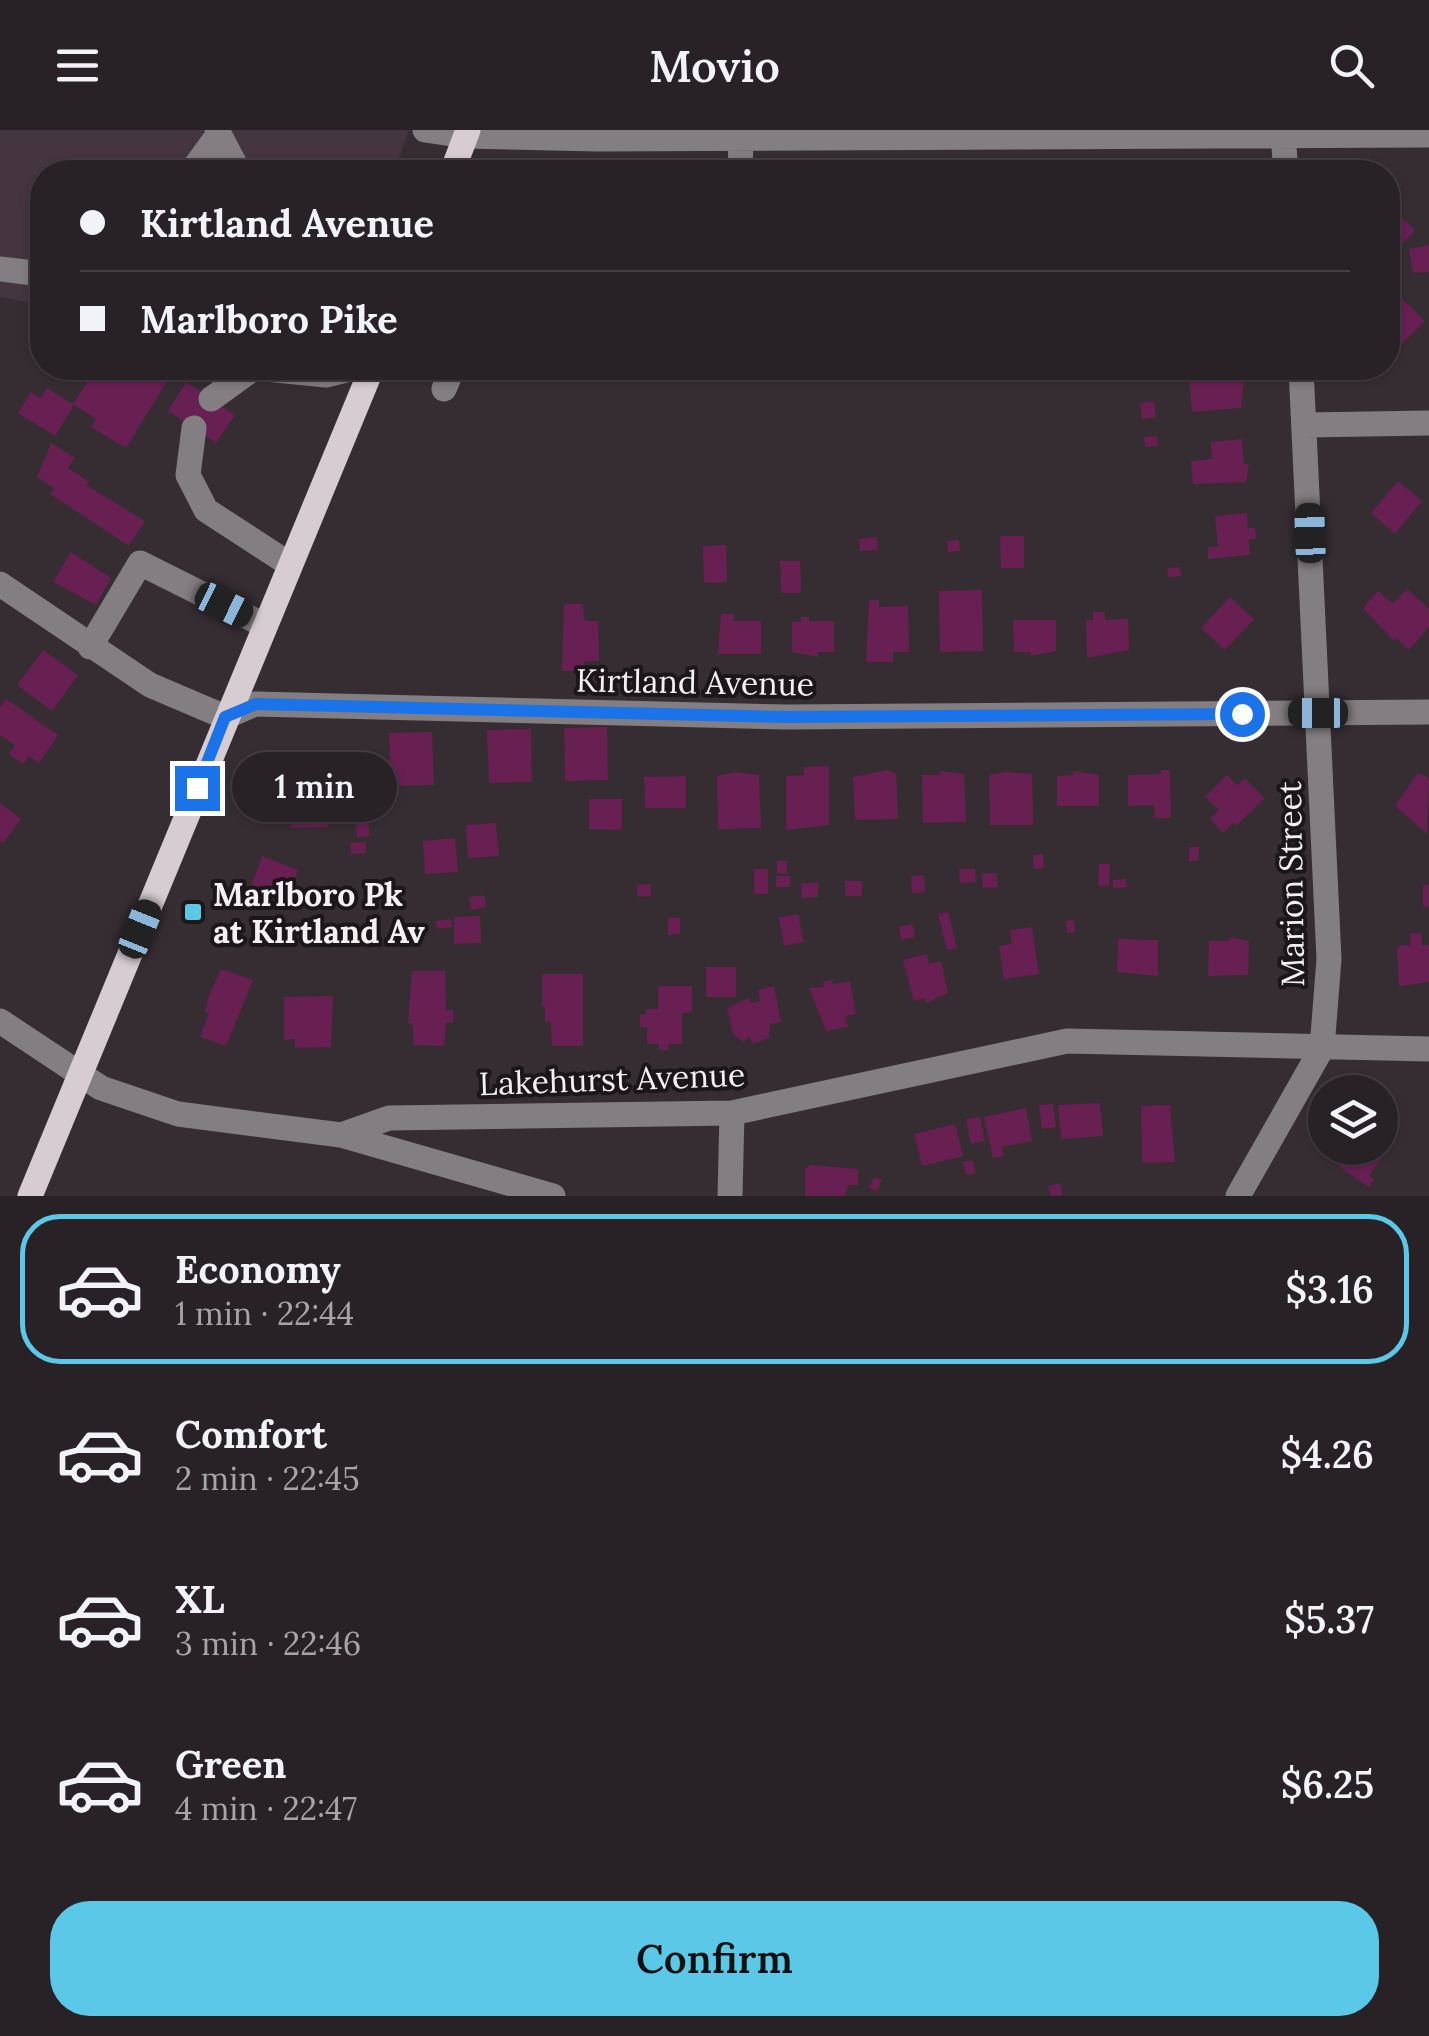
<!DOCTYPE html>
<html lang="en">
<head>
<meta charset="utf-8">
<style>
  body { margin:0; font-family:Lora,serif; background:#302a2e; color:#f1f3f6; height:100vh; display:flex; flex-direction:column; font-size:38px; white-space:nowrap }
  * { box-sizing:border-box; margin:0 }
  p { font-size:32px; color:#a5a4a7 }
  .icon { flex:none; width:55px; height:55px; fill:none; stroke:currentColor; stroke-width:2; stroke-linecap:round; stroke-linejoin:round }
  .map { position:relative; height:1066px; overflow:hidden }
  .details { display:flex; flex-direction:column; background:#282226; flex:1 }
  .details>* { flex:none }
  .banner { position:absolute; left:30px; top:30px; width:1370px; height:220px; border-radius:40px; box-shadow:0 2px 8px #0004,0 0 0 2px #443f43; display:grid; align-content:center; height:220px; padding:0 50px; background:#282226 }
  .fabs { position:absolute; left:1308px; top:945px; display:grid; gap:20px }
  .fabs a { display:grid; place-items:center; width:90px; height:90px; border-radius:50%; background:#282226; box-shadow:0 2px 8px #0004,0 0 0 2px #443f43; font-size:50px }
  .end { position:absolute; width:45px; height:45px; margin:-22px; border:12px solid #1a73e8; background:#fff; box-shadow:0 0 0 5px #fff }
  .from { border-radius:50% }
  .bubble { position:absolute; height:70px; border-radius:35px; background:#282226; box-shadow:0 2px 8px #0004,0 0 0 2px #443f43; font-size:32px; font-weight:600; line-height:70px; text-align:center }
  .car { position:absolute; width:30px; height:60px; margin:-30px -15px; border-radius:12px; box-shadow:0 0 8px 2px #0007; background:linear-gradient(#222 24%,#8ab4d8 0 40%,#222 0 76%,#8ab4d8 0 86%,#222 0) }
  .banner b { display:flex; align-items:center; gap:35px; height:95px; font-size:38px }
  .banner b+b { border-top:2px solid #443f43 }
  .banner i { width:25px; height:25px; background:#f1f3f6 }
  ul { padding:18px 0 0; list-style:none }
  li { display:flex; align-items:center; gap:30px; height:150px; margin:0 20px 15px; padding:0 30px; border:5px solid transparent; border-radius:40px }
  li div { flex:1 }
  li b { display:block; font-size:38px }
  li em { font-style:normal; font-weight:600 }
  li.current { border-color:#5ac8e6 }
  li>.icon { width:90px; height:90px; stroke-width:1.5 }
  .button { display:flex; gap:20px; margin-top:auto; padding:20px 50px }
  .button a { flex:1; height:115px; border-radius:40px; background:#5ac8e6; color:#111; font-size:40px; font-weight:600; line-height:115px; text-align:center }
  header { display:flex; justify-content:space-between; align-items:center; height:130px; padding:0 50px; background:#282226; font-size:45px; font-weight:600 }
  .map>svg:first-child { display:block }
</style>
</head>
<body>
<header><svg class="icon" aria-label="menu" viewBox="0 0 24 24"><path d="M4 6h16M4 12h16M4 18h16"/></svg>Movio<svg class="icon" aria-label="search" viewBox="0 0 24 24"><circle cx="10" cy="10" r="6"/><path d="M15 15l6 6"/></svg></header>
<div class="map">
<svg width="1429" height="1066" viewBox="0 0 1429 1066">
  <rect width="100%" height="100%" fill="#362d32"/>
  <path fill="#44353e" d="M0,0H409L394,42H42V175L0,167Z"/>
  <path fill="#681f52" d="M1388,74L1415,100L1399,118L1388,108Z
    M1429,115V142L1413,143L1409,119Z
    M1393,160L1425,191L1390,226L1388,166Z
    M96,238H125L129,243L133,238H146L167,251L126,318L91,297L96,289L73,274Z
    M1238,238L1239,252L1244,251L1241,278L1192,282L1188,239Z
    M186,252L235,285L216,313L168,281Z
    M47,258L74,275L55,306L18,283L31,262L41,268Z
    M1154,271L1156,287L1142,289L1140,273Z
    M1157,306L1158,316L1145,317L1144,307Z
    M1242,309L1244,334H1249L1246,352L1193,354L1191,331L1212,329L1211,312Z
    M51,313L75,328L68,338L89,352L86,355L145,391L129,416L50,364L54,358L37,347Z
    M1398,351L1422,371L1395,404L1371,383Z
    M1247,383L1248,398H1255L1256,409H1249L1250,425L1208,429V417H1218L1215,386Z
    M1000,406H1024V438H1001Z
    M877,407L878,420L860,421L859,409Z
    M959,410L960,421L948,422L947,411Z
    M726,415L727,452L704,453L703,416Z
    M71,422L111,448L96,475L53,452Z
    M780,431H800L801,463H781Z
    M1180,437L1181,446L1168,447L1167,438Z
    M1407,459L1429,479V497L1409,520L1396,508L1394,511L1363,478L1378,461L1393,474Z
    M982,460L983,521L940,522L939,461Z
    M1230,467L1254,489L1225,520L1201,498Z
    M869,470H879V477L908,476L909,522H893V532H866Z
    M564,474H582L585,491H598L599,531H584V541H562Z
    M1093,482H1105V490L1128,489L1129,520L1087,528L1086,490H1093Z
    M721,484H734L733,491H761V524H718Z
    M801,487H809V491H834V522H818V527L792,522V492H801Z
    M1013,490H1056V521L1031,526V522H1014Z
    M43,520L78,545L52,581L17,555Z
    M6,569L58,605L39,633L29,626L23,634L9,624L15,615L0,605V578Z
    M607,597L608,650L565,651L564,598Z
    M531,599L532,652L489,653L487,600Z
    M432,602L434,655L391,656L389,603Z
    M829,636V695L786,700V646L804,645V637Z
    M888,640L896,644L898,689L855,690L853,647Z
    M1161,640H1170L1171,688H1155L1154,675L1128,676V645L1161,644Z
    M939,641L964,644L966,692L923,693L922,645H940Z
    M1073,641L1099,645V676H1057V646L1073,645Z
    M735,642L759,645L761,698L718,699L717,646Z
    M1007,642L1032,644L1033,695H990L989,645Z
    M1418,643L1429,648L1427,704L1395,676Z
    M1227,645L1237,655L1245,649L1265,668L1236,696L1233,693L1223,703L1210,689L1219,680L1205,667Z
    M686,646V678H645L644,647Z
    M327,659L328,697L291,698L290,660Z
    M589,669H622V700L589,699Z
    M0,673L21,689L3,713L0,710Z
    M368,692L370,706L357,707L356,693Z
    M496,693L499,726L468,728L466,695Z
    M455,708L458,742L425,744L423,711Z
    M366,712V723L351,724L350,713Z
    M1189,717H1199L1198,731H1189Z
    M1043,724L1044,738L1034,739L1033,725Z
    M262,726L298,740L285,773L250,759Z
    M777,731H787V744L777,743Z
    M1099,734H1110L1109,756H1098Z
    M754,739H768V764H754Z
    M959,739H975L976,752L960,753Z
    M996,743L998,757L983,758L982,744Z
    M924,745L925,762L912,763L911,746Z
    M776,746H790V757H776Z
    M1126,749L1127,757L1113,758V750Z
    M845,751H862V766H845Z
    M801,753H818V767L802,768Z
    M651,754V766L637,767V755Z
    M1423,755H1429V777L1423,776Z
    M484,765L486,777L471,780L469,767Z
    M948,782L957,818L947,820L938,784Z
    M798,784L804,812L784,816L779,787Z
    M480,786L481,813L454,814V787Z
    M668,788H680V804L668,805Z
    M451,789L452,797L437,799L436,791Z
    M1074,790L1075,802L1067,803L1066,791Z
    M913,794L915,807L901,810L899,797Z
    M1032,797L1039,844L1004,849L999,816L1012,814L1010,800Z
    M1411,803L1422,804V815H1429V852L1399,856L1397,820L1400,815L1410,816Z
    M1229,807L1249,811L1248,845L1208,846L1209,811H1229Z
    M1118,809L1158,810V846L1117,842Z
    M927,824L929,834L941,831L948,863L926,873L925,868L914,871L903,830Z
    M706,837H736V867H706Z
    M221,839L253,850L226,916L200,907L209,883L205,882L209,866Z
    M412,841H445L446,880H453V893H446L444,916L414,915L412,893H408Z
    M542,844H583V916H552L551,892H545V877H542Z
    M832,850L833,854L850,851L856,884L845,886L848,897L826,901L809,858L824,857L823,852Z
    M658,856H692V882L682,883V914H669L668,920H659V914H647V897H640V885L646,884V879H658Z
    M774,856L781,892L770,894L769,908L752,914L750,906L743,912L733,904L727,878L749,868L751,873L760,871L758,860Z
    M333,866L331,917L295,918V909L284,910V867Z
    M1100,973L1103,1006L1061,1009L1058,975Z
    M1053,974L1056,997L1042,999L1039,975Z
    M1170,975L1175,1032L1142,1033L1141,976Z
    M1026,978L1032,1011L1002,1017L1004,1026L993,1028L984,987Z
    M980,987L985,1011L971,1014L966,989Z
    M955,994L963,1026L922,1036L914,1004Z
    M1346,1018H1378L1385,1022L1369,1046L1374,1049L1369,1057L1339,1037L1347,1024Z
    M972,1030L976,1043L966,1045L963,1032Z
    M810,1035L858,1039V1055H848L845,1066H805V1039Z
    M874,1047L882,1050L877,1061L869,1058Z
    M1060,1053L1063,1065L1051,1066L1048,1056Z"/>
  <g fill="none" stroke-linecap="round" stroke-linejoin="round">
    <path stroke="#837e81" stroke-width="25" d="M217,0L239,42
      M425,0L465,6L597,9L1429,5
      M1283,5L1286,42
      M191,42L218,5
      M740,42L741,9
      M0,139L42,144
      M444,259L453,238
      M211,269L254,238L326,245L354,238
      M1305,295L1429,293
      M194,298L188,345L206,380L289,434
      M0,454L150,555L225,587L255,574L786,587L1429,582
      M90,517L140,433L264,495
      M0,891L101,958L178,984L341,1005L389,988L732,983L1067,911L1429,919
      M341,1005L553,1066
      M730,1066L732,983
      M1238,1066L1322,918L1329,829L1301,238"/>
    <path stroke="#d6ccd2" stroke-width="25" d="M452,42L468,0
      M30,1066L372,238"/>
  </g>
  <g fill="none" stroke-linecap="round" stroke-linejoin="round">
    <path stroke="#1a73e8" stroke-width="12" d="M197,658L225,587L256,574L786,587L1242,584"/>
  </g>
  <rect fill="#5ac8e6" stroke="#1a1619" stroke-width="4" x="183" y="772" width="20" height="20" rx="5"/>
  <g text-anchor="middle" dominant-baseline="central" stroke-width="8" stroke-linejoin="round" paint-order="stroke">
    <g font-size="32" fill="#f5eff2" stroke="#1a1619">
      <text transform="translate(695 552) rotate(1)">Kirtland Avenue</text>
      <text transform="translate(1291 754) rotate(-91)">Marion Street</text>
      <text transform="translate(612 949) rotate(-2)">Lakehurst Avenue</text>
    </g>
    <g font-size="32" font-weight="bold" fill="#f5eff2" stroke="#1a1619" text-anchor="start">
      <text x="213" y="764">Marlboro Pk<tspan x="213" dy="37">at Kirtland Av</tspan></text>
    </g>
  </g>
</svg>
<div class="fabs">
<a><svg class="icon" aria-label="layers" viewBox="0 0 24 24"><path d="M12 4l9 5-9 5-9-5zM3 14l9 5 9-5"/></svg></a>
</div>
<i class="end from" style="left:1242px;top:584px"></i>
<i class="end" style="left:197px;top:658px"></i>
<div class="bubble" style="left:232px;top:622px;width:165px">1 min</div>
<i class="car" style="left:1310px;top:403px;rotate:358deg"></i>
<i class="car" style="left:224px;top:475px;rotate:116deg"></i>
<i class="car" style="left:1318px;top:583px;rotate:270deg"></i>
<i class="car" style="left:140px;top:799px;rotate:22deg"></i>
<div class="banner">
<b><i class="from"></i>Kirtland Avenue</b>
<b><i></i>Marlboro Pike</b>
</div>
</div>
<section class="details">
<ul>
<li class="current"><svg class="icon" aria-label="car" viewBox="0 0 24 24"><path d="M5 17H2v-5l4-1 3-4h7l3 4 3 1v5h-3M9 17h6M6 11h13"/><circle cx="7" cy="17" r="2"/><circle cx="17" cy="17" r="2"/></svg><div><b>Economy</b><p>1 min · 22:44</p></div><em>$3.16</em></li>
<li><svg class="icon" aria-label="car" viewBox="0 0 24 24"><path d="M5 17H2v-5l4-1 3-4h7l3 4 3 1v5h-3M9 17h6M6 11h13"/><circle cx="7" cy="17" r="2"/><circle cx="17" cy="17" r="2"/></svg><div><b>Comfort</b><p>2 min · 22:45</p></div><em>$4.26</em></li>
<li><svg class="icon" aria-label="car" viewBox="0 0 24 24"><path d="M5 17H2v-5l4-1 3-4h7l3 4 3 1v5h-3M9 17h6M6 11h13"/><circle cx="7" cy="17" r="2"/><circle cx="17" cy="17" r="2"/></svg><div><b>XL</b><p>3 min · 22:46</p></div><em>$5.37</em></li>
<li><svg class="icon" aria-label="car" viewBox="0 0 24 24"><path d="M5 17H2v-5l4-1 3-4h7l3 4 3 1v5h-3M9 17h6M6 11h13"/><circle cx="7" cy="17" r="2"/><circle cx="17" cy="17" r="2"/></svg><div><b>Green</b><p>4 min · 22:47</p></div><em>$6.25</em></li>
</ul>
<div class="button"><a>Confirm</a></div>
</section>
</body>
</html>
